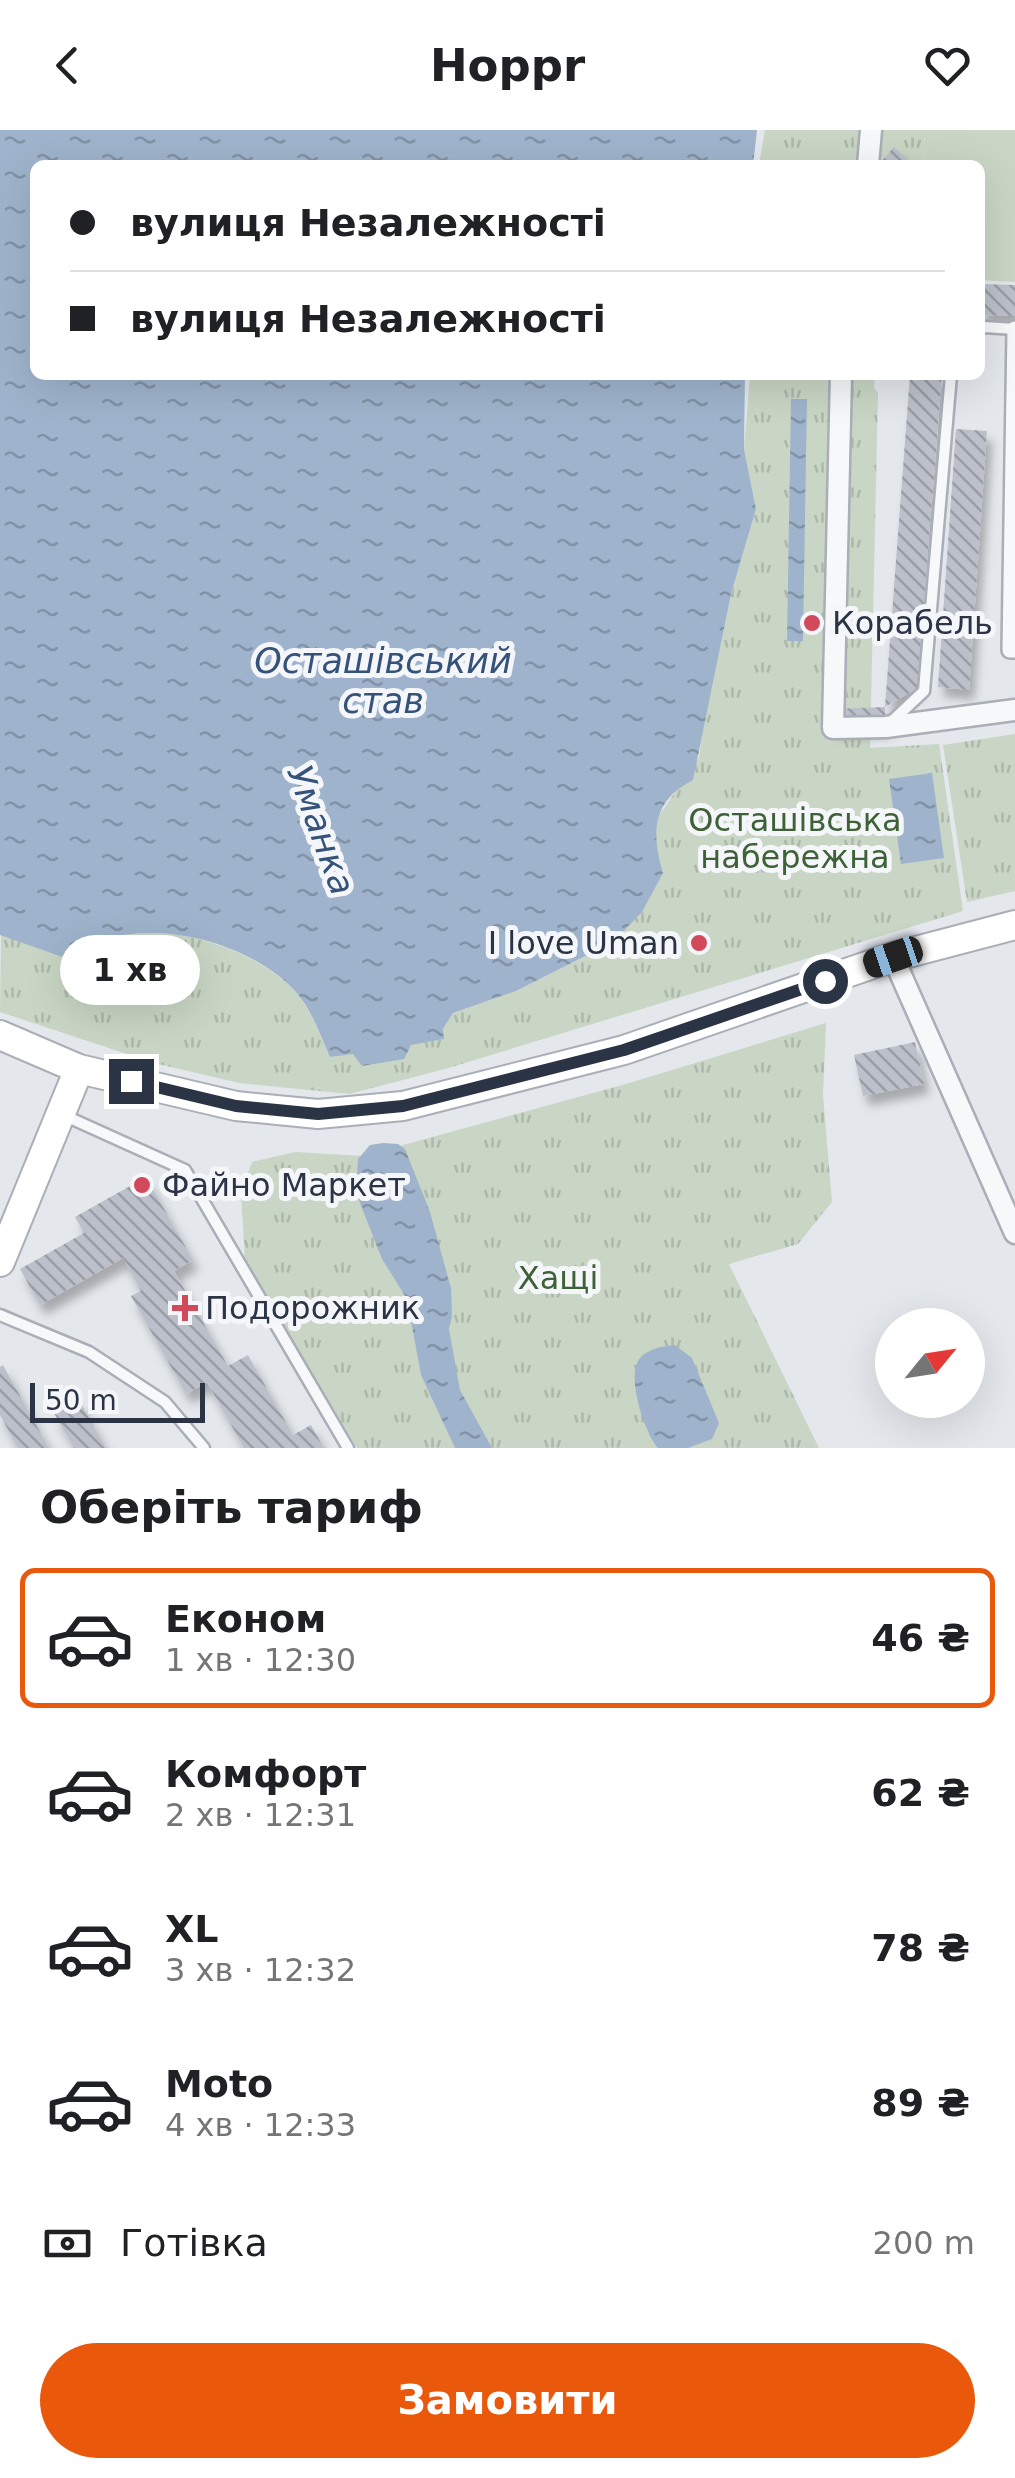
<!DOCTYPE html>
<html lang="uk">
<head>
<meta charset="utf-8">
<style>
  body { margin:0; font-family:"DejaVu Sans",sans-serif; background:#f2f2f2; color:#202124; height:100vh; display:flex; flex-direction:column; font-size:38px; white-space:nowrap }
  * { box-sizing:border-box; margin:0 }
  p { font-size:32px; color:#757577 }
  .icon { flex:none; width:55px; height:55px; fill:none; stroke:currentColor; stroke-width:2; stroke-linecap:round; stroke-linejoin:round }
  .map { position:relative; height:1318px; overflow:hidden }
  .panel { display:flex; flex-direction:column; background:#fff; flex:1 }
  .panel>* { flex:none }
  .guide { position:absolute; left:30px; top:30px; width:955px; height:220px; border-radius:15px; box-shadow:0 10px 40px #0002; display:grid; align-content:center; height:220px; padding:0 40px; background:#fff }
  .needle { width:65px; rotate:60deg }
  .buttons { position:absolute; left:875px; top:1178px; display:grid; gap:20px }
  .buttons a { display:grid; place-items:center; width:110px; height:110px; border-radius:50%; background:#fff; box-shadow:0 10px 40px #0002; font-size:50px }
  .scale { position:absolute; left:30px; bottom:25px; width:175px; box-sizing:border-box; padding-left:10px; border:5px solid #2b3445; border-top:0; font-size:28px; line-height:35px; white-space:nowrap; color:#2b3445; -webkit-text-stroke:8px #f4f6f9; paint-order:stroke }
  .end { position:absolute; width:45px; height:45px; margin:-22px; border:12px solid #2b3445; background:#fff; box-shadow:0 0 0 5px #fff }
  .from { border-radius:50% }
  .bubble { position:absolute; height:70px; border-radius:35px; background:#fff; box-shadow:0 10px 40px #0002; font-size:32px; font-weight:700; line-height:70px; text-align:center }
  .car { position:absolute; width:30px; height:60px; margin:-30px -15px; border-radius:12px; box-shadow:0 0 8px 2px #0007; background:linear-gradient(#222 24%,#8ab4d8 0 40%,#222 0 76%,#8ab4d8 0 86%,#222 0) }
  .guide b { display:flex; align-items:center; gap:35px; height:95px; font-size:38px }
  .guide b+b { border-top:2px solid #e0e0e0 }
  .guide i { width:25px; height:25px; background:#202124 }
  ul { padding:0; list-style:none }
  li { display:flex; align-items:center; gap:30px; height:140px; margin:0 20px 15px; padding:0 20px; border:5px solid transparent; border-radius:15px }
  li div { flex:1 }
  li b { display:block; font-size:38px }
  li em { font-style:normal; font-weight:700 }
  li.selected { border-color:#ea580c }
  li>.icon { width:90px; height:90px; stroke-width:1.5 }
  h2 { padding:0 40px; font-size:45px; line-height:120px }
  .pay { display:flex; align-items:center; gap:25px; height:110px; padding:0 40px; font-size:38px }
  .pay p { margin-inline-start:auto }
  .cta { display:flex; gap:20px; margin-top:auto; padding:20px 40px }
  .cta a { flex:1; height:115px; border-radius:60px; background:#ea580c; color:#fff; font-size:40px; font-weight:700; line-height:115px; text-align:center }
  header { display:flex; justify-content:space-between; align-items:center; height:130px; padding:0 40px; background:#fff; font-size:45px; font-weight:700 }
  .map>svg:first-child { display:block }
</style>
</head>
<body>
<header><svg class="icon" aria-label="back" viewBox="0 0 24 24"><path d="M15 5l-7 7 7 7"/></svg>Hoppr<svg class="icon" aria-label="heart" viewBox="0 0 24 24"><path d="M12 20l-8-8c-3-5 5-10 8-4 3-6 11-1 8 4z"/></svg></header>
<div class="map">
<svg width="1015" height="1318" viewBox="0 0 1015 1318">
  <defs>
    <pattern id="park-tufts" width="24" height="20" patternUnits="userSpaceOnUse" patternTransform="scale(2.5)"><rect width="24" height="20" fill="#c9d6c5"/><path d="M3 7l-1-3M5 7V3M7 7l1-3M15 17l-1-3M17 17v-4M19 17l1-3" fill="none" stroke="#adb8ab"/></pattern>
    <pattern id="water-ripples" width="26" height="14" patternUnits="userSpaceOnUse" patternTransform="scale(2.5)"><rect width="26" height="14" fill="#9fb4cc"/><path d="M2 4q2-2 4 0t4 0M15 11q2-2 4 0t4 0" fill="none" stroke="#8293a7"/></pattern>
    <pattern id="building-back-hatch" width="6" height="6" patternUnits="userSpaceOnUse" patternTransform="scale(2.5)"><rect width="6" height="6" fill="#bbc0ca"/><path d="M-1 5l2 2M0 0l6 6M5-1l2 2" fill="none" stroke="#989da6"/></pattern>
    <filter id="shadow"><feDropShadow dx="5.5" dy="10" stdDeviation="5" flood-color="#0004"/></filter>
  </defs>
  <rect width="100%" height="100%" fill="#e4e7ec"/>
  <path fill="url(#park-tufts)" d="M765,0H925L923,35H759Z
    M750,245H875L874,257L878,263L870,618L939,614L963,781L445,939L349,964L239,953L154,933L0,882L1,804L71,830C81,823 92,812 104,809C165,792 240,813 287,853C308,872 319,902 330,927L444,909L443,899L453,883L516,861L613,812L654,712L658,687L699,627L705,580L731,464L756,379L744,319Z
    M1015,604V761L967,772L943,615Z
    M826,893L823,965L832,1072L798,1114L729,1134L819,1318H357L245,1131L241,1063L252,1032L295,1022L363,1026L626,954Z"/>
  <path fill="#c9d6c5" d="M925,0H1015V152L980,150V35H923Z"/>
  <path fill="url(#water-ripples)" d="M0,0H757L753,35H35V245H745L744,319L756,379L731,464L693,650C652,671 651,703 663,743L642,782L613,812L516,861L453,883L443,899L444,909L411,915L404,929L362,936L353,924L330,927C319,902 309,872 287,853C241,812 165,792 104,809C93,812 81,823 71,830L0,805Z
    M791,269H807L803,511H787Z
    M932,643L944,728L901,734L889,649Z
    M383,1013L398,1014L405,1019L430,1082L451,1158L452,1186L449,1199L460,1260L492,1318H455L421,1245L407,1169L382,1129L356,1063L358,1029L370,1015Z
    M675,1215L692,1228L719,1293L712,1309L688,1318H658C645,1304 627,1249 638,1231C645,1219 663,1216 675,1215Z"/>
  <path fill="url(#building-back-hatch)" filter="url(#shadow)" d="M894,17L914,35H884L881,32Z
    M980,154L1015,155V186L980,185Z
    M910,245H942L917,558L885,577Z
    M956,299L987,301L969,560L938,557Z
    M885,577L886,597L833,598L834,579Z
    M915,912L924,954L863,966L854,925Z
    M146,1047L193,1130L174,1141L228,1236L248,1225L293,1305L311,1295L324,1318H244L207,1252L186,1264L131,1166L141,1161L123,1128L40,1175L20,1139L84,1103L75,1087Z
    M3,1235L49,1318H18L0,1285V1237Z
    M79,1270L106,1318H74L54,1283Z"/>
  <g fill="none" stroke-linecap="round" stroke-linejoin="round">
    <defs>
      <path id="service" d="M980,199L984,197L1015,199
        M890,593L924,561L951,245
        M61,984L185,1040L348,1318
        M0,1185L89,1222L165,1272L204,1318"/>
      <path id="pedestrian" d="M1015,199L1010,520H1015"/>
      <path id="minor" d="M868,35L871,0
        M841,245L833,598L886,597L1015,580
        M893,827L1015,1103"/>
      <path id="secondary" d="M0,905L79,939L236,976L318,984L403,976L624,920L893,827L1015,795
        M0,1132L79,939"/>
    </defs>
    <use href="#service" stroke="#a9aeb7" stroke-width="15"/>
    <use href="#pedestrian" stroke="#a9aeb7" stroke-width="20"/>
    <use href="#minor" stroke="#a9aeb7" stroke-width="25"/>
    <use href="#secondary" stroke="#a9aeb7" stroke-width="32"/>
    <use href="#service" stroke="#f7f8fa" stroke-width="10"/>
    <use href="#pedestrian" stroke="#f7f8fa" stroke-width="15"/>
    <use href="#minor" stroke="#f7f8fa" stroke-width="20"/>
    <use href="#secondary" stroke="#fff" stroke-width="28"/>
  </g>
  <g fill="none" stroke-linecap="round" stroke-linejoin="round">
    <path stroke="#2b3445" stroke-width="12" d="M131,951L236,976L318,984L403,976L624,920L825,851"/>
  </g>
  <g fill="#d1495b" stroke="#f4f6f9" stroke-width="4">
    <circle cx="812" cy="493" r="10"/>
    <circle cx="699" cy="813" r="10"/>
    <circle cx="142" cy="1055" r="10"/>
    <path d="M180 1163h10v10h10v10h-10v10h-10v-10h-10v-10h10z"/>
  </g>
  <g text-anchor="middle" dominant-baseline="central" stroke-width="10" stroke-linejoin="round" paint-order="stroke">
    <g font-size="32" fill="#2b3445" stroke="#f4f6f9" text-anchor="start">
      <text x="832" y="493">Корабель</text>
      <text x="679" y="813" text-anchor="end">I love Uman</text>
      <text x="162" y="1055">Файно Маркет</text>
      <text x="205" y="1178">Подорожник</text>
    </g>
    <g font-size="32" fill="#3f6138" stroke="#f4f6f9">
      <text x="795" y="690">Осташівська<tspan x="795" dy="37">набережна</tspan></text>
      <text x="558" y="1148">Хащі</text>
    </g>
    <g font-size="35" font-style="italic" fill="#34527a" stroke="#f4f6f9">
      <text x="383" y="531">Осташівський<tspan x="383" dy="40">став</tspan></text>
      <text transform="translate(321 700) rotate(70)">Уманка</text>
    </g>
  </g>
</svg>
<div class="buttons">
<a><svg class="needle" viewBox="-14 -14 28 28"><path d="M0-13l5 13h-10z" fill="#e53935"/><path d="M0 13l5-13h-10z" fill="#757577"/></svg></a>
</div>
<div class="scale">50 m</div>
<i class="end from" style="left:825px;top:851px"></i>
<i class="end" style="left:131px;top:951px"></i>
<div class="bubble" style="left:60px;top:805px;width:140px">1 хв</div>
<i class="car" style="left:893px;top:827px;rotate:251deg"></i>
<div class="guide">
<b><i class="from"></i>вулиця Незалежності</b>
<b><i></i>вулиця Незалежності</b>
</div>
</div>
<section class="panel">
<h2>Оберіть тариф</h2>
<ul>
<li class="selected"><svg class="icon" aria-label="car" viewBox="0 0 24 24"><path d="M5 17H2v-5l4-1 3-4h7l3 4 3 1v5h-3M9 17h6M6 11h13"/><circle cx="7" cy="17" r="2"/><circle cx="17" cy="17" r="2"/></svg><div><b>Економ</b><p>1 хв · 12:30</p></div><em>46 ₴</em></li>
<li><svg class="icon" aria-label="car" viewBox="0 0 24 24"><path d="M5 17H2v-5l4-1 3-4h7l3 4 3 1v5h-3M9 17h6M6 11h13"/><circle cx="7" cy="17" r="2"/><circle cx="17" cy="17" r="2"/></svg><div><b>Комфорт</b><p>2 хв · 12:31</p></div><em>62 ₴</em></li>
<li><svg class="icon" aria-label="car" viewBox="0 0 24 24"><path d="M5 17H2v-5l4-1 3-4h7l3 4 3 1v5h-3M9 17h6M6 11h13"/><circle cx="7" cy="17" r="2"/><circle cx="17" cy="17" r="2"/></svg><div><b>XL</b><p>3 хв · 12:32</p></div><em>78 ₴</em></li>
<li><svg class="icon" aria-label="car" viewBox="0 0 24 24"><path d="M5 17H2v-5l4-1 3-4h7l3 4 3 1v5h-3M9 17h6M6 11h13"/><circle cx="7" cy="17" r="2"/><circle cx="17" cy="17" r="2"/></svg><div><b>Moto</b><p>4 хв · 12:33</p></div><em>89 ₴</em></li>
</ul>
<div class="pay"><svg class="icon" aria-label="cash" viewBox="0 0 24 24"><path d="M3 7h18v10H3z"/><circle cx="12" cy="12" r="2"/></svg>Готівка<p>200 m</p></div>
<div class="cta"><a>Замовити</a></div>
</section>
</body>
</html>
